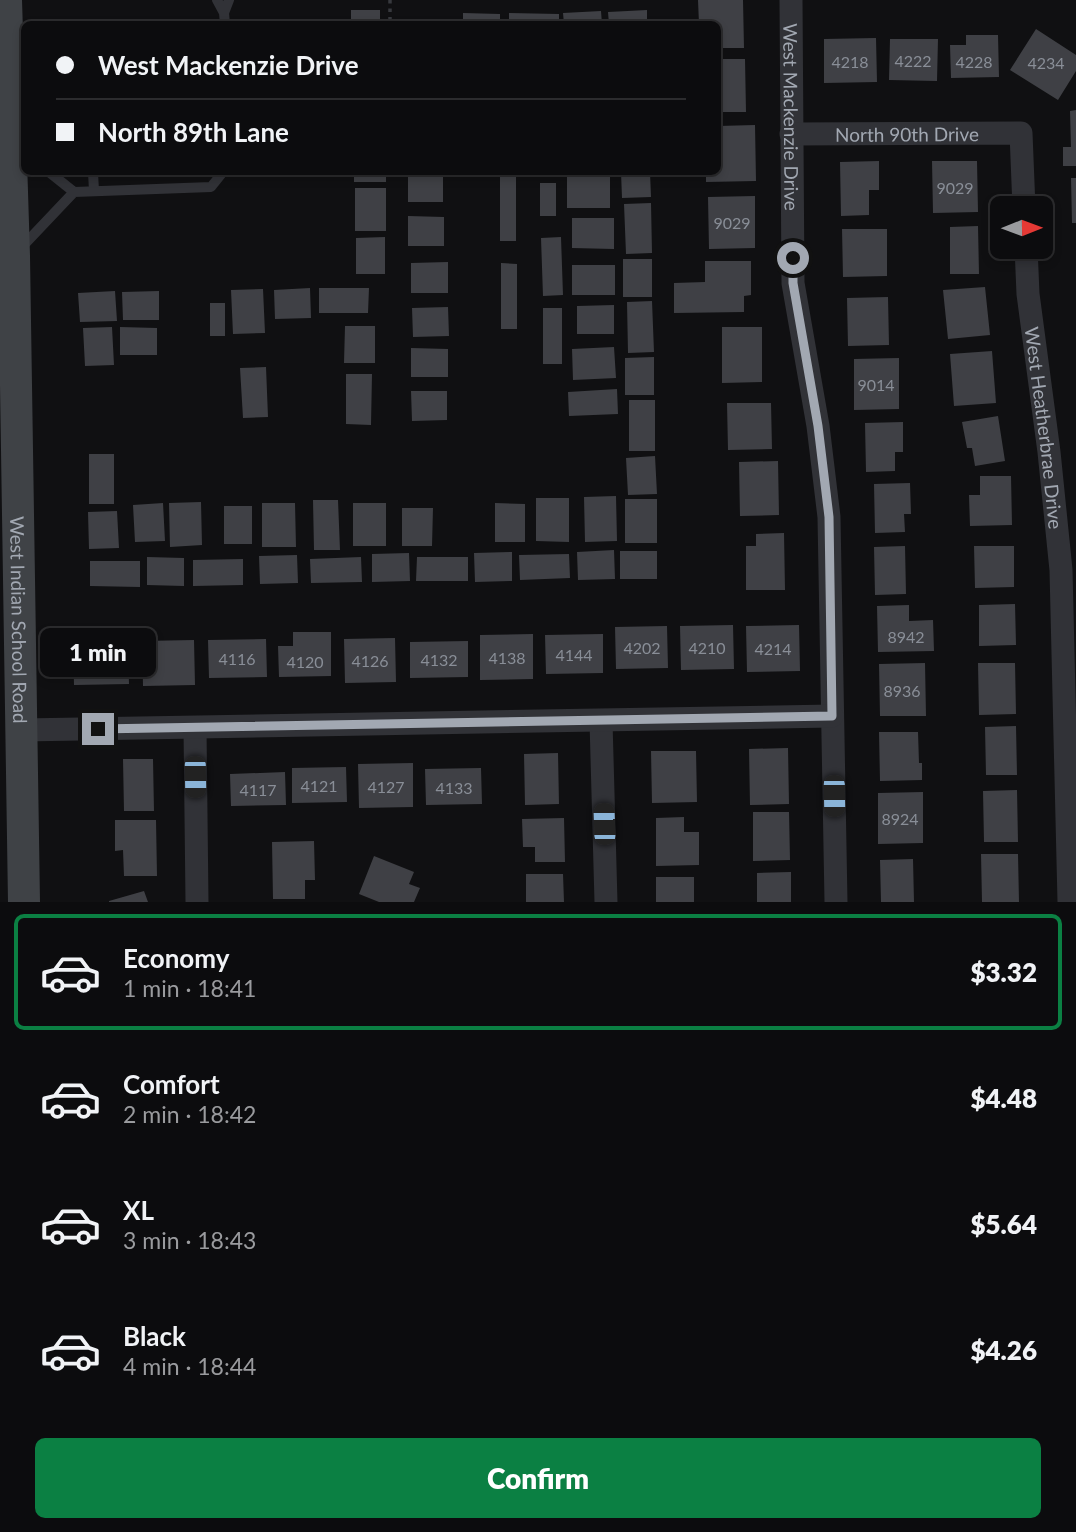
<!DOCTYPE html>
<html lang="en">
<head>
<meta charset="utf-8">
<style>
  body { margin:0; font-family:Lato,sans-serif; background:#1a1a1c; color:#f1f3f6; height:100vh; display:flex; flex-direction:column; font-size:26px; white-space:nowrap }
  * { box-sizing:border-box; margin:0 }
  p { font-size:23px; color:#9a9b9e }
  .icon { flex:none; width:38px; height:38px; fill:none; stroke:currentColor; stroke-width:2; stroke-linecap:round; stroke-linejoin:round }
  .map { position:relative; height:902px; overflow:hidden }
  .side { display:flex; flex-direction:column; background:#0c0c0e; flex:1 }
  .side>* { flex:none }
  .top-card { position:absolute; left:21px; top:21px; width:700px; height:154px; border-radius:10px; box-shadow:0 4px 10px #0003,0 0 0 2px #2c2c2e; display:grid; align-content:center; height:154px; padding:0 35px; background:#0c0c0e }
  .needle { width:46px; rotate:89deg }
  .tools { position:absolute; left:990px; top:196px; display:grid; gap:14px }
  .tools a { display:grid; place-items:center; width:63px; height:63px; border-radius:10px; background:#0c0c0e; box-shadow:0 4px 10px #0003,0 0 0 2px #2c2c2e; font-size:35px }
  .end { position:absolute; width:32px; height:32px; margin:-16px; border:9px solid #a2a8b2; background:#111; box-shadow:0 0 0 4px #111 }
  .from { border-radius:50% }
  .bubble { position:absolute; height:49px; border-radius:10px; background:#0c0c0e; box-shadow:0 4px 10px #0003,0 0 0 2px #2c2c2e; font-size:23px; font-weight:800; line-height:49px; text-align:center }
  .car { position:absolute; width:21px; height:42px; margin:-21px -10px; border-radius:9px; box-shadow:0 0 5px 2px #0007; background:linear-gradient(#222 24%,#8ab4d8 0 40%,#222 0 76%,#8ab4d8 0 86%,#222 0) }
  .top-card b { display:flex; align-items:center; gap:24px; height:66px; font-size:26px }
  .top-card b+b { border-top:2px solid #2c2c2e }
  .top-card i { width:18px; height:18px; background:#f1f3f6 }
  ul { padding:12px 0 0; list-style:none }
  li { display:flex; align-items:center; gap:21px; height:116px; margin:0 14px 10px; padding:0 21px; border:4px solid transparent; border-radius:10px }
  li div { flex:1 }
  li b { display:block; font-size:26px }
  li em { font-style:normal; font-weight:800 }
  li.active { border-color:#0b8043 }
  li>.icon { width:63px; height:63px; stroke-width:1.5 }
  .primary-button { display:flex; gap:14px; margin-top:auto; padding:14px 35px }
  .primary-button a { flex:1; height:80px; border-radius:10px; background:#0b8043; color:#fff; font-size:28px; font-weight:800; line-height:80px; text-align:center }
  .map>svg:first-child { display:block }
</style>
</head>
<body>
<div class="map">
<svg width="1076" height="902" viewBox="0 0 1076 902">
  <rect width="100%" height="100%" fill="#101012"/>
  <path fill="#3f4045" d="M698,0H743L744,48H718V24H699Z
    M351,10H380V24H351Z
    M647,10V24H609L608,12Z
    M601,11L602,24H564L563,13Z
    M463,13L500,14V24H463Z
    M509,13L559,14V24H509Z
    M1036,29L1076,55V71L1058,100L1010,70Z
    M966,35H998L999,77L951,78L950,45H966Z
    M876,38L877,82L824,83V39Z
    M890,39H938L937,81L889,80Z
    M718,59H745L746,112H718Z
    M1076,110V166H1063V147H1071L1070,111Z
    M755,125L756,181L706,182V172H718V126Z
    M879,161V190H869V215L841,216L840,162Z
    M932,161H977L978,212L933,213Z
    M354,172H386V182H354Z
    M408,172H443V202H408Z
    M621,172H650L651,197L622,198Z
    M500,175H516V241H500Z
    M567,177H610V208H567Z
    M1071,178H1076V223H1072Z
    M540,183H556V216H540Z
    M355,188H386V231H355Z
    M755,196V248L709,249L708,197Z
    M651,203L652,253L626,254L624,204Z
    M408,216L444,217V246H408Z
    M572,218H614V249L572,248Z
    M978,226L979,274H950V227Z
    M842,229H887V276L843,277Z
    M385,237V274H356V238Z
    M561,237L563,295L543,296L541,238Z
    M623,259H652V297H623Z
    M705,261H751V295L744,296V312L674,313V283L705,282Z
    M448,262V293H411V263Z
    M501,263L517,264V329H501Z
    M572,265H615V295H572Z
    M985,287L990,335L948,339L943,290Z
    M310,288L311,318L275,319L274,290Z
    M319,288H369L368,313H319Z
    M263,289L265,333L233,334L231,290Z
    M115,291L117,321L80,322L78,293Z
    M159,291V320H123L122,292Z
    M888,297L889,345L848,346L847,298Z
    M652,301L654,352L628,353L627,302Z
    M210,303H225V336H210Z
    M614,305V334H577V306Z
    M448,307L449,336L413,337L412,308Z
    M543,308H562V364H543Z
    M345,326H375V363H344Z
    M112,327L114,365L85,366L83,328Z
    M120,327L157,328V355H120Z
    M722,327H762V382L722,383Z
    M614,347L616,378L573,380L572,349Z
    M411,348L448,349V377H411Z
    M992,351L996,403L954,406L950,354Z
    M654,357V395H625V358Z
    M899,358V409L854,410V359Z
    M266,367L268,417L243,418L240,368Z
    M346,374H372L371,425L346,424Z
    M617,389L618,414L569,416L568,392Z
    M411,391H447V420L412,421Z
    M629,400H655V451H629Z
    M727,403H771L772,449L728,450Z
    M998,416L1005,461L975,466L972,448H967L962,422Z
    M903,422V452H895V471L866,472L865,423Z
    M89,454H114V504H89Z
    M655,456L657,494L628,495L626,458Z
    M778,461L779,515L740,516L739,462Z
    M980,476H1011L1012,525L970,526L969,495H980Z
    M910,483L911,514H904L905,532L875,533L874,484Z
    M616,496L617,541L585,542L584,497Z
    M536,498H569V542L536,541Z
    M625,499H657V543H625Z
    M313,500H338L340,550H314Z
    M201,502L202,545L170,547L169,503Z
    M163,503L165,541L135,542L133,505Z
    M262,503H295L296,547H262Z
    M353,503H386V546H353Z
    M495,503L525,504V542H495Z
    M224,506H252V544H224Z
    M402,508H433L432,546H402Z
    M117,511L119,548L89,549L88,512Z
    M784,533L785,590H746V546H756V534Z
    M905,546L906,594L875,595L874,547Z
    M974,546H1014V587L975,588Z
    M614,550L615,579L578,580L577,552Z
    M620,551H657V579H620Z
    M512,552V581L475,582L474,553Z
    M409,553L410,581L372,582V554Z
    M569,554L570,578L520,580L519,555Z
    M297,555L298,583L260,584L259,556Z
    M147,557L184,558V586L147,585Z
    M361,557L362,582L311,583L310,559Z
    M417,557H468V581H416Z
    M243,559V585L193,586V560Z
    M90,561H140V587L90,586Z
    M1015,604L1016,645L979,646V605Z
    M909,605V621L933,620L934,651L878,652L877,606Z
    M733,625L734,669L681,670L680,626Z
    M799,625L800,671L747,672L746,626Z
    M667,626L668,668L616,669L615,627Z
    M293,632H331V676L279,677L278,646H293Z
    M533,634V679L480,680V635Z
    M603,634V673L546,674L545,635Z
    M395,638L396,682L345,683L344,639Z
    M266,639L267,677L209,678L208,640Z
    M194,640L195,685L143,686L142,641Z
    M468,641V677L410,678V642Z
    M128,646L129,684L74,685L73,647Z
    M925,663L926,716H880L879,664Z
    M978,663H1015L1016,714L979,715Z
    M1016,726L1017,775H986L985,727Z
    M879,732H918L919,763H922V780L880,781Z
    M788,748L789,804L750,805L749,749Z
    M651,751H696L697,802L652,803Z
    M558,753L559,804L525,805L524,754Z
    M123,759H153L154,811H124Z
    M413,763V807L359,808L358,764Z
    M346,767L347,802L292,803V768Z
    M481,768L482,804L426,805L425,769Z
    M285,772L286,805L231,806L230,774Z
    M1017,790L1018,842H984L983,791Z
    M923,792V843L878,844V793Z
    M753,812H789L790,860L753,861Z
    M684,817V832H699V865L656,866V818Z
    M564,818L565,862H535V847H523L522,819Z
    M115,820H156L157,876H124L123,850L115,851Z
    M314,841L315,880H305V899H273L272,842Z
    M981,854H1018L1019,902H982Z
    M374,856L414,872L409,884L420,888L414,902H379L359,894Z
    M913,859L914,902H881L880,860Z
    M791,872V902H757V873Z
    M526,874H563L564,902H526Z
    M656,877H694V902H656Z
    M144,891L148,902H109V901Z"/>
  <g fill="none" stroke-linecap="round" stroke-linejoin="round">
    <path stroke="#37393e" stroke-width="3.5" stroke-dasharray="3.5 5" stroke-linecap="butt" d="M390,0V24"/>
    <path stroke="#313237" stroke-width="10" d="M217,0L224,13
      M225,24L224,13L229,0
      M49,172L74,192
      M93,172L94,191
      M20,249L74,192L211,187L223,172"/>
    <g stroke="#313237" stroke-width="23">
      <path id="s1" d="M791,0L793,283L818,426L829,517L836,902"/>
      <path id="s2" d="M791,134L1021,133L1024,208"/>
      <path id="s3" d="M1026,247L1028,294L1049,452L1061,570L1069,902"/>
      <path d="M601,721L606,902"/>
      <path d="M195,728L197,902"/>
      <path d="M22,730L832,716"/>
    </g>
    <path stroke="#3f4246" stroke-width="32" id="s4" d="M6,0L14,256L24,902"/>
  </g>
  <g fill="none" stroke-linecap="round" stroke-linejoin="round">
    <path stroke="#a2a8b2" stroke-width="9" d="M98,729L832,716L829,517L818,426L793,283V258"/>
  </g>
  <g text-anchor="middle" dominant-baseline="central" stroke-width="5" stroke-linejoin="round" paint-order="stroke">
    <g font-size="16" fill="#898e97">
      <text x="913" y="60">4222</text>
      <text x="850" y="61">4218</text>
      <text x="974" y="61">4228</text>
      <text x="1046" y="62">4234</text>
      <text x="955" y="187">9029</text>
      <text x="732" y="222">9029</text>
      <text x="876" y="384">9014</text>
      <text x="906" y="636">8942</text>
      <text x="642" y="647">4202</text>
      <text x="707" y="647">4210</text>
      <text x="773" y="648">4214</text>
      <text x="574" y="654">4144</text>
      <text x="507" y="657">4138</text>
      <text x="237" y="658">4116</text>
      <text x="439" y="659">4132</text>
      <text x="370" y="660">4126</text>
      <text x="305" y="661">4120</text>
      <text x="902" y="690">8936</text>
      <text x="319" y="785">4121</text>
      <text x="386" y="786">4127</text>
      <text x="454" y="787">4133</text>
      <text x="258" y="789">4117</text>
      <text x="900" y="818">8924</text>
    </g>
    <g font-size="19" fill="#a2a8b2" stroke="#0b0b0d">
      <text stroke="none"><textPath href="#s1" startOffset="117">West Mackenzie Drive</textPath></text>
      <text stroke="none"><textPath href="#s2" startOffset="116">North 90th Drive</textPath></text>
      <text stroke="none"><textPath href="#s3" startOffset="182">West Heatherbrae Drive</textPath></text>
      <text stroke="none"><textPath href="#s4" startOffset="620">West Indian School Road</textPath></text>
    </g>
  </g>
</svg>
<div class="tools">
<a><svg class="needle" viewBox="-14 -14 28 28"><path d="M0-13l5 13h-10z" fill="#e53935"/><path d="M0 13l5-13h-10z" fill="#9a9b9e"/></svg></a>
</div>
<i class="end from" style="left:793px;top:258px"></i>
<i class="end" style="left:98px;top:729px"></i>
<div class="bubble" style="left:40px;top:628px;width:116px">1 min</div>
<i class="car" style="left:195px;top:777px;rotate:179deg"></i>
<i class="car" style="left:834px;top:796px;rotate:179deg"></i>
<i class="car" style="left:604px;top:824px;rotate:358deg"></i>
<div class="top-card">
<b><i class="from"></i>West Mackenzie Drive</b>
<b><i></i>North 89th Lane</b>
</div>
</div>
<section class="side">
<ul>
<li class="active"><svg class="icon" aria-label="car" viewBox="0 0 24 24"><path d="M5 17H2v-5l4-1 3-4h7l3 4 3 1v5h-3M9 17h6M6 11h13"/><circle cx="7" cy="17" r="2"/><circle cx="17" cy="17" r="2"/></svg><div><b>Economy</b><p>1 min · 18:41</p></div><em>$3.32</em></li>
<li><svg class="icon" aria-label="car" viewBox="0 0 24 24"><path d="M5 17H2v-5l4-1 3-4h7l3 4 3 1v5h-3M9 17h6M6 11h13"/><circle cx="7" cy="17" r="2"/><circle cx="17" cy="17" r="2"/></svg><div><b>Comfort</b><p>2 min · 18:42</p></div><em>$4.48</em></li>
<li><svg class="icon" aria-label="car" viewBox="0 0 24 24"><path d="M5 17H2v-5l4-1 3-4h7l3 4 3 1v5h-3M9 17h6M6 11h13"/><circle cx="7" cy="17" r="2"/><circle cx="17" cy="17" r="2"/></svg><div><b>XL</b><p>3 min · 18:43</p></div><em>$5.64</em></li>
<li><svg class="icon" aria-label="car" viewBox="0 0 24 24"><path d="M5 17H2v-5l4-1 3-4h7l3 4 3 1v5h-3M9 17h6M6 11h13"/><circle cx="7" cy="17" r="2"/><circle cx="17" cy="17" r="2"/></svg><div><b>Black</b><p>4 min · 18:44</p></div><em>$4.26</em></li>
</ul>
<div class="primary-button"><a>Confirm</a></div>
</section>
</body>
</html>
